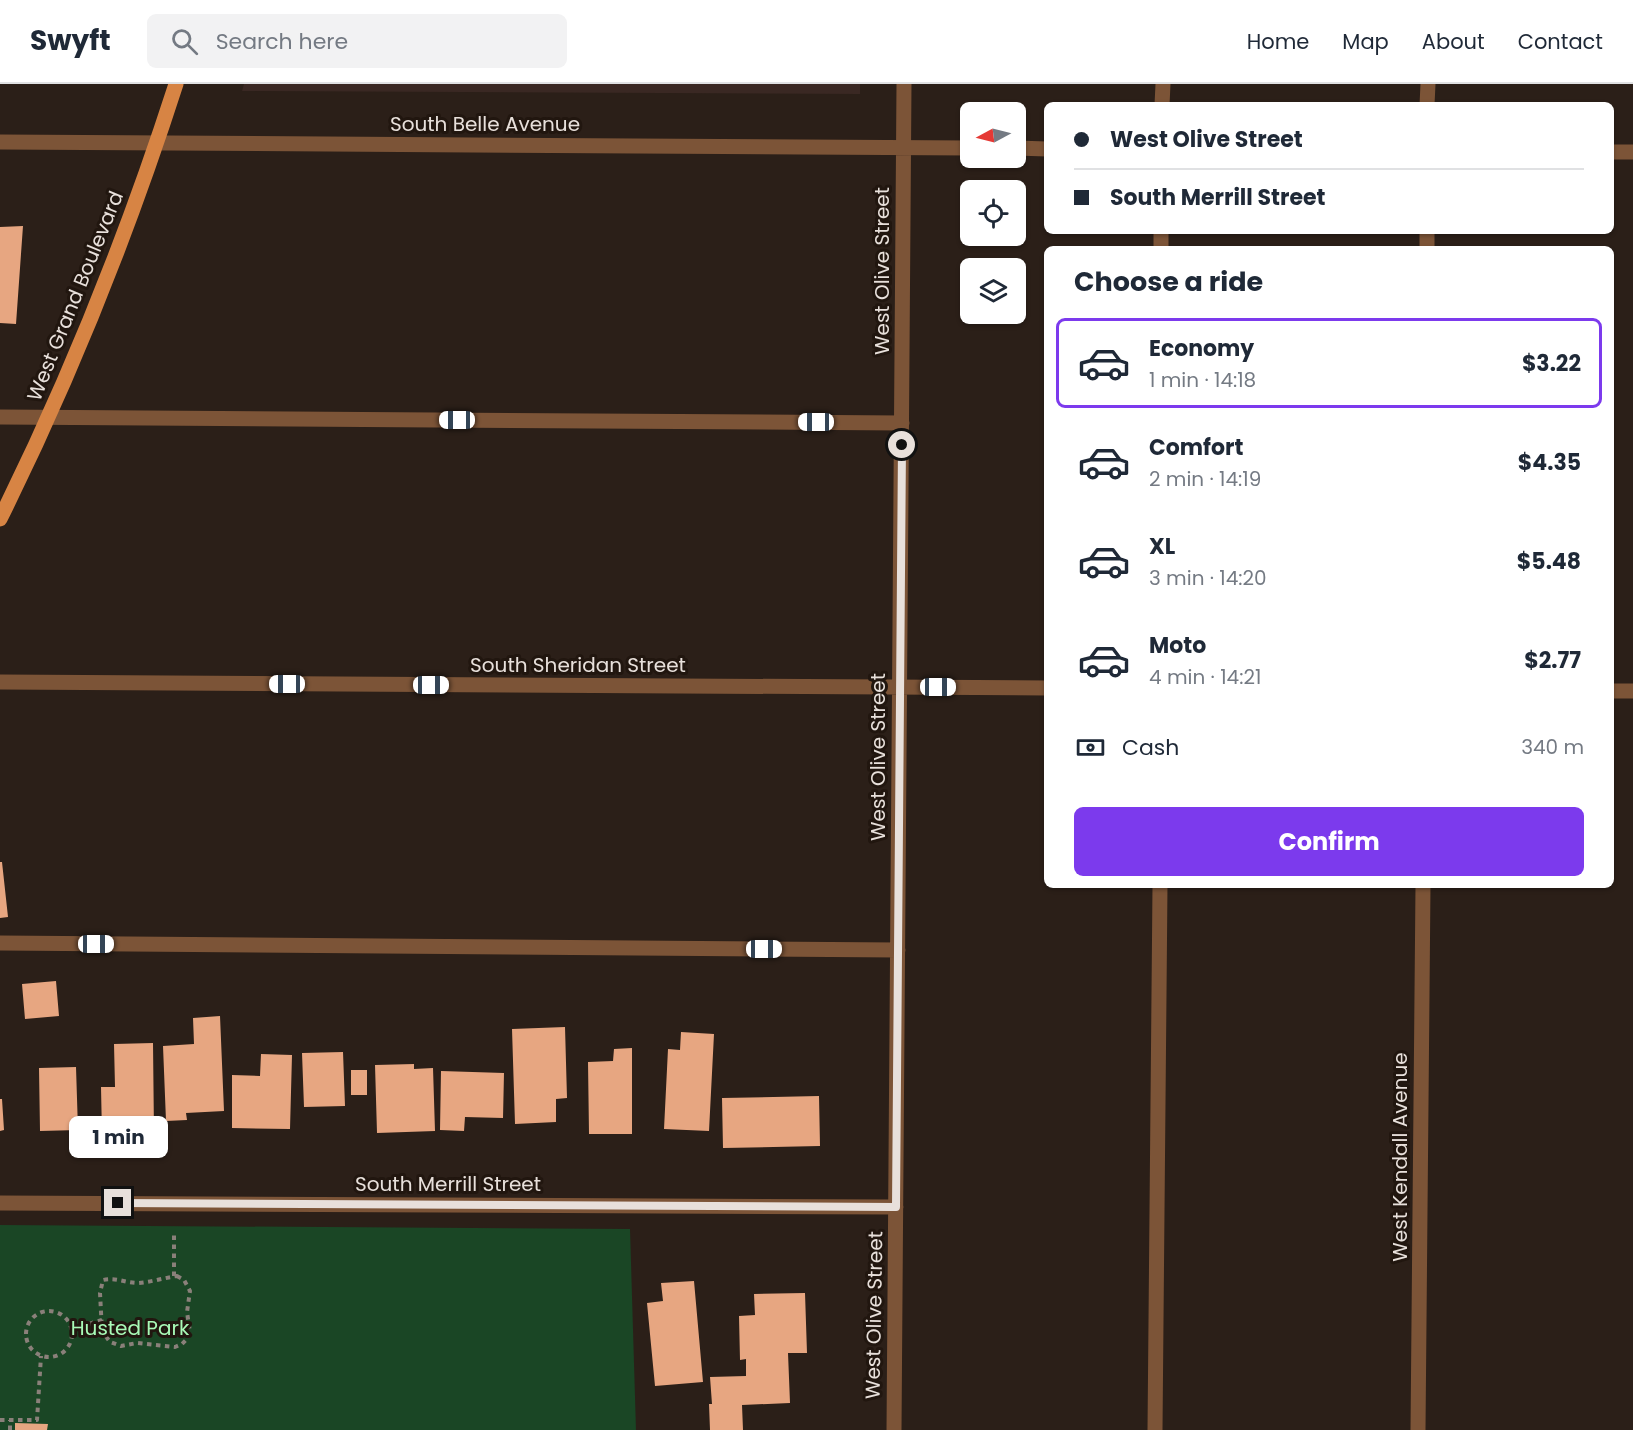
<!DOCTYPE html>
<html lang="en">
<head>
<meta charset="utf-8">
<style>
  body { margin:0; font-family:Poppins,sans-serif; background:#f2f2f3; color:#1f2937; height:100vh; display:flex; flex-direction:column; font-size:22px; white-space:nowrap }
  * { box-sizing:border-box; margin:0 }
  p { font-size:20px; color:#747a83 }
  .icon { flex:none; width:33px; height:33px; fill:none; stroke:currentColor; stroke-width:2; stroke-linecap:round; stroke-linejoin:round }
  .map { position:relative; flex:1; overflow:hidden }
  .panel { position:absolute; left:1044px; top:162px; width:570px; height:642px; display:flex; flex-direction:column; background:#fff; border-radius:9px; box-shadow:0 2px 4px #0004 }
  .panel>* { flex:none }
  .hud { position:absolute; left:1044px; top:18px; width:570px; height:132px; border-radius:9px; box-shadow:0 2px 4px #0004; display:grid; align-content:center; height:132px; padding:0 30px; background:#fff }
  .needle { width:39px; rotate:263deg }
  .fabs { position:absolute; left:960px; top:18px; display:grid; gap:12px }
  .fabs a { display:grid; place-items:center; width:66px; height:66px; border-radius:9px; background:#fff; box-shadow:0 2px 4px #0004; font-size:30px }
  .end { position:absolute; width:27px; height:27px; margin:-14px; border:8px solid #e8e0db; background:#111; box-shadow:0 0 0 3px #111 }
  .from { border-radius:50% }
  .bubble { position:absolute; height:42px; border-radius:9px; background:#fff; box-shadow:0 2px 4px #0004; font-size:20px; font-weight:700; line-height:42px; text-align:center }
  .car { position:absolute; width:18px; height:36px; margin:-18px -9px; border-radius:8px; box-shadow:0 0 4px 2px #0007; background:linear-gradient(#fff 24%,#345 0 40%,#fff 0 76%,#345 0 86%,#fff 0) }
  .hud b { display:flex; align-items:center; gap:21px; height:57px; font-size:22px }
  .hud b+b { border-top:2px solid #e0e1e3 }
  .hud i { width:15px; height:15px; background:#1f2937 }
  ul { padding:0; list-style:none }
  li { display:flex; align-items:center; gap:18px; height:90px; margin:0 12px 9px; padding:0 18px; border:3px solid transparent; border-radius:9px }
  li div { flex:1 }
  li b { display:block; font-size:22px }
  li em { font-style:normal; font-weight:700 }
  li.on { border-color:#7c3aed }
  li>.icon { width:54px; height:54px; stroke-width:1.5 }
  h2 { padding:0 30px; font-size:27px; line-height:72px }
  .pay { display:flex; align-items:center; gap:15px; height:66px; padding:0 30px; font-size:22px }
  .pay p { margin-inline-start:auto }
  .button { display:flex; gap:12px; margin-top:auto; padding:12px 30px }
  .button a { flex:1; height:69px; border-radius:9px; background:#7c3aed; color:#fff; font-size:24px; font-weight:700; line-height:69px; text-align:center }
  header { display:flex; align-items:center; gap:36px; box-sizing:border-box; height:84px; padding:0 30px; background:#fff; border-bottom:2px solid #e0e1e3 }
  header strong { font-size:28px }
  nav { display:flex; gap:33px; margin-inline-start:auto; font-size:21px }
  .search { width:420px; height:54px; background:#f2f2f3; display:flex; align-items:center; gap:15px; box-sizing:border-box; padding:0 21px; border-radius:9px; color:#747a83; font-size:22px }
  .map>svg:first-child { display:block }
</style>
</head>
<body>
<header>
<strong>Swyft</strong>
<div class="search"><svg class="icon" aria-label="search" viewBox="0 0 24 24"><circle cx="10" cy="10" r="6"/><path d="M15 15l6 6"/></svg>Search here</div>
<nav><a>Home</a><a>Map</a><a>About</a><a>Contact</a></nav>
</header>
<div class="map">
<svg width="1633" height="1346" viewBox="0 0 1633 1346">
  <rect width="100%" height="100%" fill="#2b1f18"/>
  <path fill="#3a2823" d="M244,0H860V10L242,7Z"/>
  <path fill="#1a4625" d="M0,1141L630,1145L636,1346H0Z"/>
  <path fill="#e7a681" d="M23,142L16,240L0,239V143Z
    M0,778H2L8,833L0,834Z
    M56,897L59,932L25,935L22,900Z
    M220,932L224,1027L186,1029L187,1036L166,1037L163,962L194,960L193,934Z
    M565,943L567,1014L556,1015V1038L515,1040L512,945Z
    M681,948L714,950L709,1047L664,1045L668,965L680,966Z
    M153,959L154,1050L102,1051L101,1003H115L114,960Z
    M632,964V1050H589L588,978L613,977L614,965Z
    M343,968L345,1022L304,1023L302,969Z
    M261,970L292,971L290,1045L232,1044V991L260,992Z
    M414,980V985L433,984L435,1047L377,1049L375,981Z
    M76,983L78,1046L40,1047L39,984Z
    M351,986H367V1011H351Z
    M441,987L504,989L503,1034L465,1033L464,1047L440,1046Z
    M819,1012L820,1062L723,1064L722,1014Z
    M0,1015H2L4,1046L0,1047Z
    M694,1197L703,1298L655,1302L647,1219L663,1217L661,1199Z
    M805,1209L807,1269H788L790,1319L742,1321L743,1346H710L709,1320H712L710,1293L746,1292V1275L740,1276L739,1232L755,1231L754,1210Z
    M15,1339L48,1340L47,1346H15Z"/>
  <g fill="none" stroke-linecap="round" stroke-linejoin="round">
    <path stroke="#8a807a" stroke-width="4" stroke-dasharray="4.5 4.5" stroke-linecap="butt" d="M174,1192V1148
      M177,1192L184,1196L190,1207L187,1228L190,1248L187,1255L182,1260L175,1263L137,1259L121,1262L110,1258L102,1247L100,1209L103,1196C116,1193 125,1199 138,1199C151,1198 164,1194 177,1192Z
      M26 1250a23 23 0 1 1 46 0a23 23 0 1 1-46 0Z
      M72,1245L102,1236
      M0,1336H37L41,1272
      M10,1346V1336"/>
    <path stroke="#7c5437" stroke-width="15" d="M1162,21L1163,0
      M1427,21L1428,0
      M0,58L970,64
      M1016,64L1047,65
      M1611,68H1633
      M1161,165V147
      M1427,165V147
      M0,333L902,339
      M0,598L1047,604
      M1611,607H1633
      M0,859L898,866
      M0,1119L896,1123
      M894,1346L904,0
      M1155,1346L1160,801
      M1418,1346L1423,801"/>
    <path stroke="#d78444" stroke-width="15" d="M0,435C70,294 128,149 176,0"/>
  </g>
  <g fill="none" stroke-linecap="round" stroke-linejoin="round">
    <path stroke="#e8e0db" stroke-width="8" d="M118,1119L896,1123L902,361"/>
  </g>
  <g text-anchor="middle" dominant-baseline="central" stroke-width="6" stroke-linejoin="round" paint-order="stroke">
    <g font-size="20" fill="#e8e0db" stroke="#21160f">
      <text x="485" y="40">South Belle Avenue</text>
      <text transform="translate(882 187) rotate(-90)">West Olive Street</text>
      <text transform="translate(75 212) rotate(-68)">West Grand Boulevard</text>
      <text x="578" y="581">South Sheridan Street</text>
      <text transform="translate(878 673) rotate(-90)">West Olive Street</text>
      <text transform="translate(1400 1073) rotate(-90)">West Kendall Avenue</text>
      <text x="448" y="1100">South Merrill Street</text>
      <text transform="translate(874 1231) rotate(-89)">West Olive Street</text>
    </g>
    <g font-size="20" fill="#a8fab7" stroke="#21160f">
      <text x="130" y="1244">Husted Park</text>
    </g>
  </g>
</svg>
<div class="fabs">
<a><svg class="needle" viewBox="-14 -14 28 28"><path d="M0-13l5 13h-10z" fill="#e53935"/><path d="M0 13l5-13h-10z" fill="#747a83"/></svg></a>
<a><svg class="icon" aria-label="locate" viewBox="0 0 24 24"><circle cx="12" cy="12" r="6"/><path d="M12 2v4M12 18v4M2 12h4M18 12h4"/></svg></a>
<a><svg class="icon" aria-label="layers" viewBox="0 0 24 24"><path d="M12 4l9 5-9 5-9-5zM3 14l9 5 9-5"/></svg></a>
</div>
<i class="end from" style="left:902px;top:361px"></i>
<i class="end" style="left:118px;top:1119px"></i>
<div class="bubble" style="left:69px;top:1032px;width:99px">1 min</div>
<i class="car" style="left:457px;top:336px;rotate:270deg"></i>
<i class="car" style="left:816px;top:338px;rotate:270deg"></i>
<i class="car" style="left:287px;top:600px;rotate:270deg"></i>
<i class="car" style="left:431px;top:601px;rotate:90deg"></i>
<i class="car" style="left:938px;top:603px;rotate:90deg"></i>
<i class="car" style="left:96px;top:860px;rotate:90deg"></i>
<i class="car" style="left:764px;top:865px;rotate:90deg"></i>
<div class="hud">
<b><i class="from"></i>West Olive Street</b>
<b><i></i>South Merrill Street</b>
</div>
<section class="panel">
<h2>Choose a ride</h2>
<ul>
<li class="on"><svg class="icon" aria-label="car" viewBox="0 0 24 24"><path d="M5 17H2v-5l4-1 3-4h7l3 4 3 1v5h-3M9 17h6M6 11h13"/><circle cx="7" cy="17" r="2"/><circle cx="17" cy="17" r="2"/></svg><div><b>Economy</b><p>1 min · 14:18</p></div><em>$3.22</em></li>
<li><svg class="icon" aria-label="car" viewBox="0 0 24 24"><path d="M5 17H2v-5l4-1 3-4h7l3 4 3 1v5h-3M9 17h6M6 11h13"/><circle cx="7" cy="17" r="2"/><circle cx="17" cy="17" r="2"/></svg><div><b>Comfort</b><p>2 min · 14:19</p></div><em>$4.35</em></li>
<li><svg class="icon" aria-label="car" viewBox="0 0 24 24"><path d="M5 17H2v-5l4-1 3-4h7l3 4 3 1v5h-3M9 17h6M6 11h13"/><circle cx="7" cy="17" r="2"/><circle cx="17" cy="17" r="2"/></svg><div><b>XL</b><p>3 min · 14:20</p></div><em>$5.48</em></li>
<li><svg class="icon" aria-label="car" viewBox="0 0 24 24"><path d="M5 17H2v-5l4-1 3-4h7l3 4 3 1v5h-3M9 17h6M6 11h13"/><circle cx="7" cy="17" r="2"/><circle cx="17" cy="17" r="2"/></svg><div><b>Moto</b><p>4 min · 14:21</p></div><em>$2.77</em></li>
</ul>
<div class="pay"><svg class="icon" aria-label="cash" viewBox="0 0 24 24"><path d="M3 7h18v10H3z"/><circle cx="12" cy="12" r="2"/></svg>Cash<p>340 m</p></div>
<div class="button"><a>Confirm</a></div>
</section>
</div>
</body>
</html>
